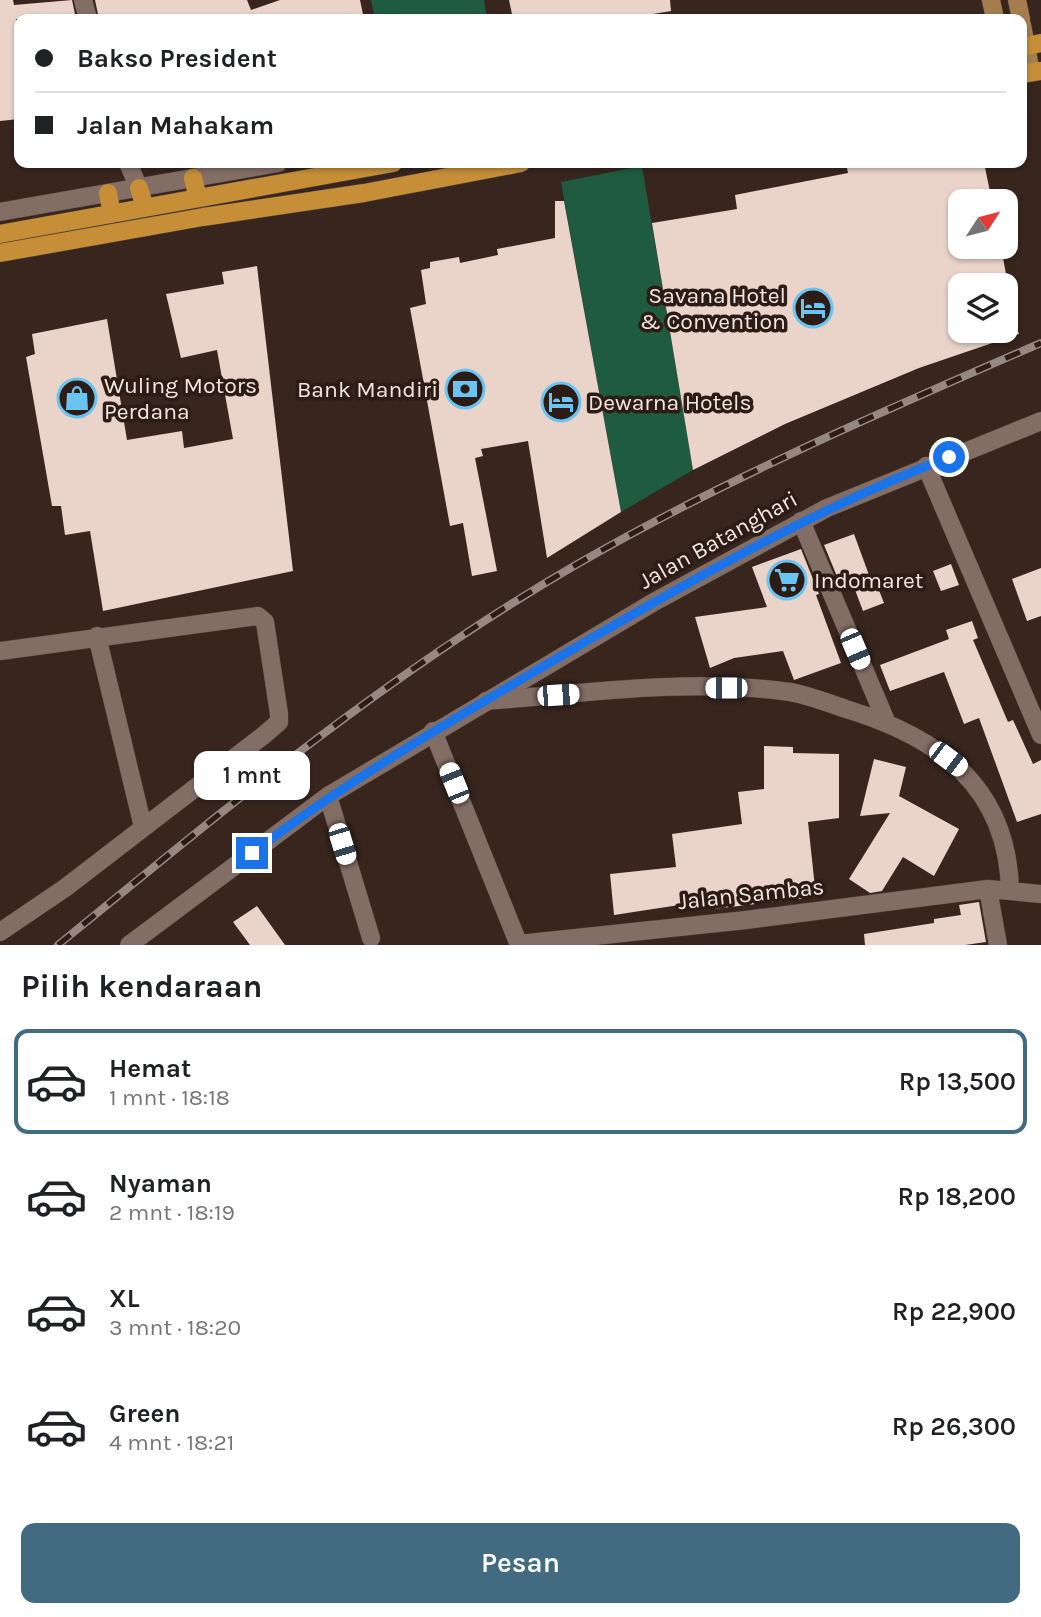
<!DOCTYPE html>
<html lang="id">
<head>
<meta charset="utf-8">
<style>
  body { margin:0; font-family:Karla,sans-serif; background:#f2f2f2; color:#202124; height:100vh; display:flex; flex-direction:column; font-size:26px; white-space:nowrap }
  * { box-sizing:border-box; margin:0 }
  p { font-size:23px; color:#757577 }
  .icon { flex:none; width:38px; height:38px; fill:none; stroke:currentColor; stroke-width:2; stroke-linecap:round; stroke-linejoin:round }
  .map { position:relative; height:945px; overflow:hidden }
  .sheet { display:flex; flex-direction:column; background:#fff; flex:1 }
  .sheet>* { flex:none }
  .hud { position:absolute; left:14px; top:14px; width:1013px; height:154px; border-radius:14px; box-shadow:0 2px 5px #0004; display:grid; align-content:center; height:154px; padding:0 21px; background:#fff }
  .needle { width:46px; rotate:54deg }
  .fabs { position:absolute; left:948px; top:189px; display:grid; gap:14px }
  .fabs a { display:grid; place-items:center; width:70px; height:70px; border-radius:14px; background:#fff; box-shadow:0 2px 5px #0004; font-size:35px }
  .end { position:absolute; width:32px; height:32px; margin:-16px; border:9px solid #1a73e8; background:#fff; box-shadow:0 0 0 4px #fff }
  .from { border-radius:50% }
  .bubble { position:absolute; height:49px; border-radius:14px; background:#fff; box-shadow:0 2px 5px #0004; font-size:23px; font-weight:600; line-height:49px; text-align:center }
  .car { position:absolute; width:21px; height:42px; margin:-21px -10px; border-radius:9px; box-shadow:0 0 5px 2px #0007; background:linear-gradient(#fff 24%,#345 0 40%,#fff 0 76%,#345 0 86%,#fff 0) }
  .hud b { display:flex; align-items:center; gap:24px; height:66px; font-size:26px }
  .hud b+b { border-top:2px solid #e0e0e0 }
  .hud i { width:18px; height:18px; background:#202124 }
  ul { padding:0; list-style:none }
  li { display:flex; align-items:center; gap:21px; height:105px; margin:0 14px 10px; padding:0 7px; border:4px solid transparent; border-radius:14px }
  li div { flex:1 }
  li b { display:block; font-size:26px }
  li em { font-style:normal; font-weight:600 }
  li.current { border-color:#426a81 }
  li>.icon { width:63px; height:63px; stroke-width:1.5 }
  h2 { padding:0 21px; font-size:32px; line-height:84px }
  .action { display:flex; gap:14px; margin-top:auto; padding:14px 21px }
  .action a { flex:1; height:80px; border-radius:14px; background:#426a81; color:#fff; font-size:28px; font-weight:600; line-height:80px; text-align:center }
  .map>svg:first-child { display:block }
</style>
</head>
<body>
<div class="map">
<svg width="1041" height="945" viewBox="0 0 1041 945">
  <rect width="100%" height="100%" fill="#37251e"/>
  <path fill="#1e5b41" d="M371,0H484L487,19H375Z
    M642,166L693,470L621,512L561,182Z"/>
  <path fill="#ead3c9" d="M0,0H13L14,5L72,0L76,19H16L19,119L0,121Z
    M95,0H247L251,10L280,0H360L364,19H99Z
    M509,0H670L671,11L635,17V19H513Z
    M846,163H874L875,168L901,163H984L992,201H961V247H1001L1008,285H961V331H1018L1019,334L919,368L785,424L693,470L652,223L737,209L735,195L848,173Z
    M555,201H564L621,512L547,558L528,441L481,449L483,456L475,458L497,571L472,576L463,523L450,526L410,308L426,304L421,270L430,268V262L459,257L460,263L498,255L497,249L555,238Z
    M257,266L293,571L103,611L90,531L65,535L61,506H52L26,357L35,354L32,334L107,319L127,440L182,431L184,448L233,439L217,350L181,358L166,294L224,284L222,272Z
    M854,534L873,586L877,585L884,603L863,611L852,582L841,586L824,545Z
    M801,549L819,594L816,595L841,663L794,680L783,651L734,658L710,668L695,617L767,607L752,567Z
    M951,564L959,585L941,591L933,571Z
    M1041,568V616L1027,621L1012,579Z
    M972,621L978,638L973,640L1008,722L1013,720L1033,764L1041,760V814L1017,822L979,718L964,724L944,672L890,691L880,665L949,639L946,630Z
    M764,746L793,747V753L839,754V818L808,822L816,897L713,909L712,900L614,915L610,874L676,867L672,834L742,824L738,792L764,789Z
    M874,759L906,767L899,796L959,829L934,876L903,857L882,891L870,893L849,879L890,813L860,816Z
    M979,902L986,942L965,945H865L864,934L934,923V919L961,915L959,905Z
    M257,906L285,945H250L233,922Z"/>
  <g fill="none" stroke-linecap="round" stroke-linejoin="round">
    <defs>
      <path id="minor" d="M83,0L88,19
        M128,163L139,188
        M0,212L278,163
        M926,466L1041,735
        M801,521L886,721
        M97,636L143,827
        M0,651L258,616L265,622L279,714V722L264,735L65,888L0,932
        M486,701C586,693 690,678 790,692C808,695 828,703 846,709C938,737 1008,786 1010,891
        M433,731L519,945
        M328,796L371,938
        M988,889L998,945
        M519,944L746,920L988,889L1041,894"/>
      <path id="tertiary" d="M129,945L328,796L654,602L827,508L1041,421"/>
      <path id="secondary" d="M991,0L995,19
        M1017,0L1021,19
        M1022,25L1031,72"/>
      <path id="primary" d="M1022,47L1041,43
        M1022,74L1041,71
        M193,178L198,198
        M139,188L145,208
        M108,193L112,214
        M0,234L393,163
        M0,253L203,217L364,193L521,163"/>
    </defs>
    <use href="#minor" stroke="#50423c" stroke-width="19"/>
    <use href="#tertiary" stroke="#50423c" stroke-width="19"/>
    <use href="#secondary" stroke="#50423c" stroke-width="19"/>
    <use href="#primary" stroke="#50423c" stroke-width="19"/>
    <use href="#minor" stroke="#836e66" stroke-width="18"/>
    <use href="#tertiary" stroke="#836e66" stroke-width="18"/>
    <use href="#secondary" stroke="#a47e4e" stroke-width="18"/>
    <use href="#primary" stroke="#c58e37" stroke-width="18"/>
    <defs>
      <path id="rail" d="M58,945C223,810 389,673 574,566C725,479 881,412 1041,343"/>
    </defs>
    <use href="#rail" stroke="#968781" stroke-width="8"/>
    <use href="#rail" stroke="#2c1c15" stroke-width="5" stroke-dasharray="16" stroke-linecap="butt"/>
  </g>
  <g fill="none" stroke-linecap="round" stroke-linejoin="round">
    <path stroke="#1a73e8" stroke-width="9" d="M252,853C351,778 459,716 566,653C690,581 815,509 949,457"/>
  </g>
  <defs>
    <symbol id="hotel-ring" viewBox="-11 -11 22 22"><circle r="9.5" fill="#2c1c15" stroke="#6bc3f2" stroke-width="1.5"/><path d="M-6-4.5h1.5V1H6V5H4.5V3h-9V5H-6ZM-4 0a1.8 1.8 0 1 1 3.6 0ZM.5 0V-2.5h3Q6-2.5 6 0Z" fill="#6bc3f2"/></symbol>
    <symbol id="bank-ring" viewBox="-11 -11 22 22"><circle r="9.5" fill="#2c1c15" stroke="#6bc3f2" stroke-width="1.5"/><path d="M-6-4H6V4H-6ZM0-2.3a2.3 2.3 0 1 0 0 4.6a2.3 2.3 0 1 0 0-4.6Z" fill="#6bc3f2"/></symbol>
    <symbol id="shop-ring" viewBox="-11 -11 22 22"><circle r="9.5" fill="#2c1c15" stroke="#6bc3f2" stroke-width="1.5"/><path d="M-5-2.5h2.3a2.7 3.5 0 0 1 5.4 0H5L5.5 6h-11ZM-1.5-2.5h3a1.5 2.3 0 0 0-3 0Z" fill="#6bc3f2"/></symbol>
    <symbol id="supermarket-ring" viewBox="-11 -11 22 22"><circle r="9.5" fill="#2c1c15" stroke="#6bc3f2" stroke-width="1.5"/><path d="M-6-5.5h2.5l.6 2H6L4.5 2H-2.5L-4.4-4H-6ZM-1.5 3.2a1.3 1.3 0 1 0 .1 0ZM3 3.2a1.3 1.3 0 1 0 .1 0Z" fill="#6bc3f2"/></symbol>
  </defs>
  <g fill-rule="evenodd">
    <use href="#hotel-ring" x="791" y="286" width="44" height="44"/>
    <use href="#bank-ring" x="443" y="367" width="44" height="44"/>
    <use href="#shop-ring" x="55" y="376" width="44" height="44"/>
    <use href="#hotel-ring" x="539" y="380" width="44" height="44"/>
    <use href="#supermarket-ring" x="765" y="558" width="44" height="44"/>
  </g>
  <g text-anchor="middle" dominant-baseline="central" stroke-width="7" stroke-linejoin="round" paint-order="stroke">
    <g font-size="23" fill="#f2e6e1" stroke="#2c1c15" text-anchor="start">
      <text x="786" y="295" text-anchor="end">Savana Hotel<tspan x="786" dy="26">&amp; Convention</tspan></text>
      <text x="104" y="385">Wuling Motors<tspan x="104" dy="26">Perdana</tspan></text>
      <text x="438" y="389" text-anchor="end">Bank Mandiri</text>
      <text x="588" y="402">Dewarna Hotels</text>
      <text x="814" y="580">Indomaret</text>
    </g>
    <g font-size="23" fill="#f2e6e1" stroke="#2c1c15">
      <text transform="translate(718 540) rotate(-29)">Jalan Batanghari</text>
      <text transform="translate(751 894) rotate(-6)">Jalan Sambas</text>
    </g>
  </g>
</svg>
<div class="fabs">
<a><svg class="needle" viewBox="-14 -14 28 28"><path d="M0-13l5 13h-10z" fill="#e53935"/><path d="M0 13l5-13h-10z" fill="#757577"/></svg></a>
<a><svg class="icon" aria-label="layers" viewBox="0 0 24 24"><path d="M12 4l9 5-9 5-9-5zM3 14l9 5 9-5"/></svg></a>
</div>
<i class="end from" style="left:949px;top:457px"></i>
<i class="end" style="left:252px;top:853px"></i>
<div class="bubble" style="left:194px;top:751px;width:116px">1 mnt</div>
<i class="car" style="left:855px;top:649px;rotate:157deg"></i>
<i class="car" style="left:726px;top:688px;rotate:270deg"></i>
<i class="car" style="left:558px;top:695px;rotate:86deg"></i>
<i class="car" style="left:948px;top:759px;rotate:127deg"></i>
<i class="car" style="left:454px;top:783px;rotate:338deg"></i>
<i class="car" style="left:342px;top:844px;rotate:163deg"></i>
<div class="hud">
<b><i class="from"></i>Bakso President</b>
<b><i></i>Jalan Mahakam</b>
</div>
</div>
<section class="sheet">
<h2>Pilih kendaraan</h2>
<ul>
<li class="current"><svg class="icon" aria-label="car" viewBox="0 0 24 24"><path d="M5 17H2v-5l4-1 3-4h7l3 4 3 1v5h-3M9 17h6M6 11h13"/><circle cx="7" cy="17" r="2"/><circle cx="17" cy="17" r="2"/></svg><div><b>Hemat</b><p>1 mnt · 18:18</p></div><em>Rp 13,500</em></li>
<li><svg class="icon" aria-label="car" viewBox="0 0 24 24"><path d="M5 17H2v-5l4-1 3-4h7l3 4 3 1v5h-3M9 17h6M6 11h13"/><circle cx="7" cy="17" r="2"/><circle cx="17" cy="17" r="2"/></svg><div><b>Nyaman</b><p>2 mnt · 18:19</p></div><em>Rp 18,200</em></li>
<li><svg class="icon" aria-label="car" viewBox="0 0 24 24"><path d="M5 17H2v-5l4-1 3-4h7l3 4 3 1v5h-3M9 17h6M6 11h13"/><circle cx="7" cy="17" r="2"/><circle cx="17" cy="17" r="2"/></svg><div><b>XL</b><p>3 mnt · 18:20</p></div><em>Rp 22,900</em></li>
<li><svg class="icon" aria-label="car" viewBox="0 0 24 24"><path d="M5 17H2v-5l4-1 3-4h7l3 4 3 1v5h-3M9 17h6M6 11h13"/><circle cx="7" cy="17" r="2"/><circle cx="17" cy="17" r="2"/></svg><div><b>Green</b><p>4 mnt · 18:21</p></div><em>Rp 26,300</em></li>
</ul>
<div class="action"><a>Pesan</a></div>
</section>
</body>
</html>
